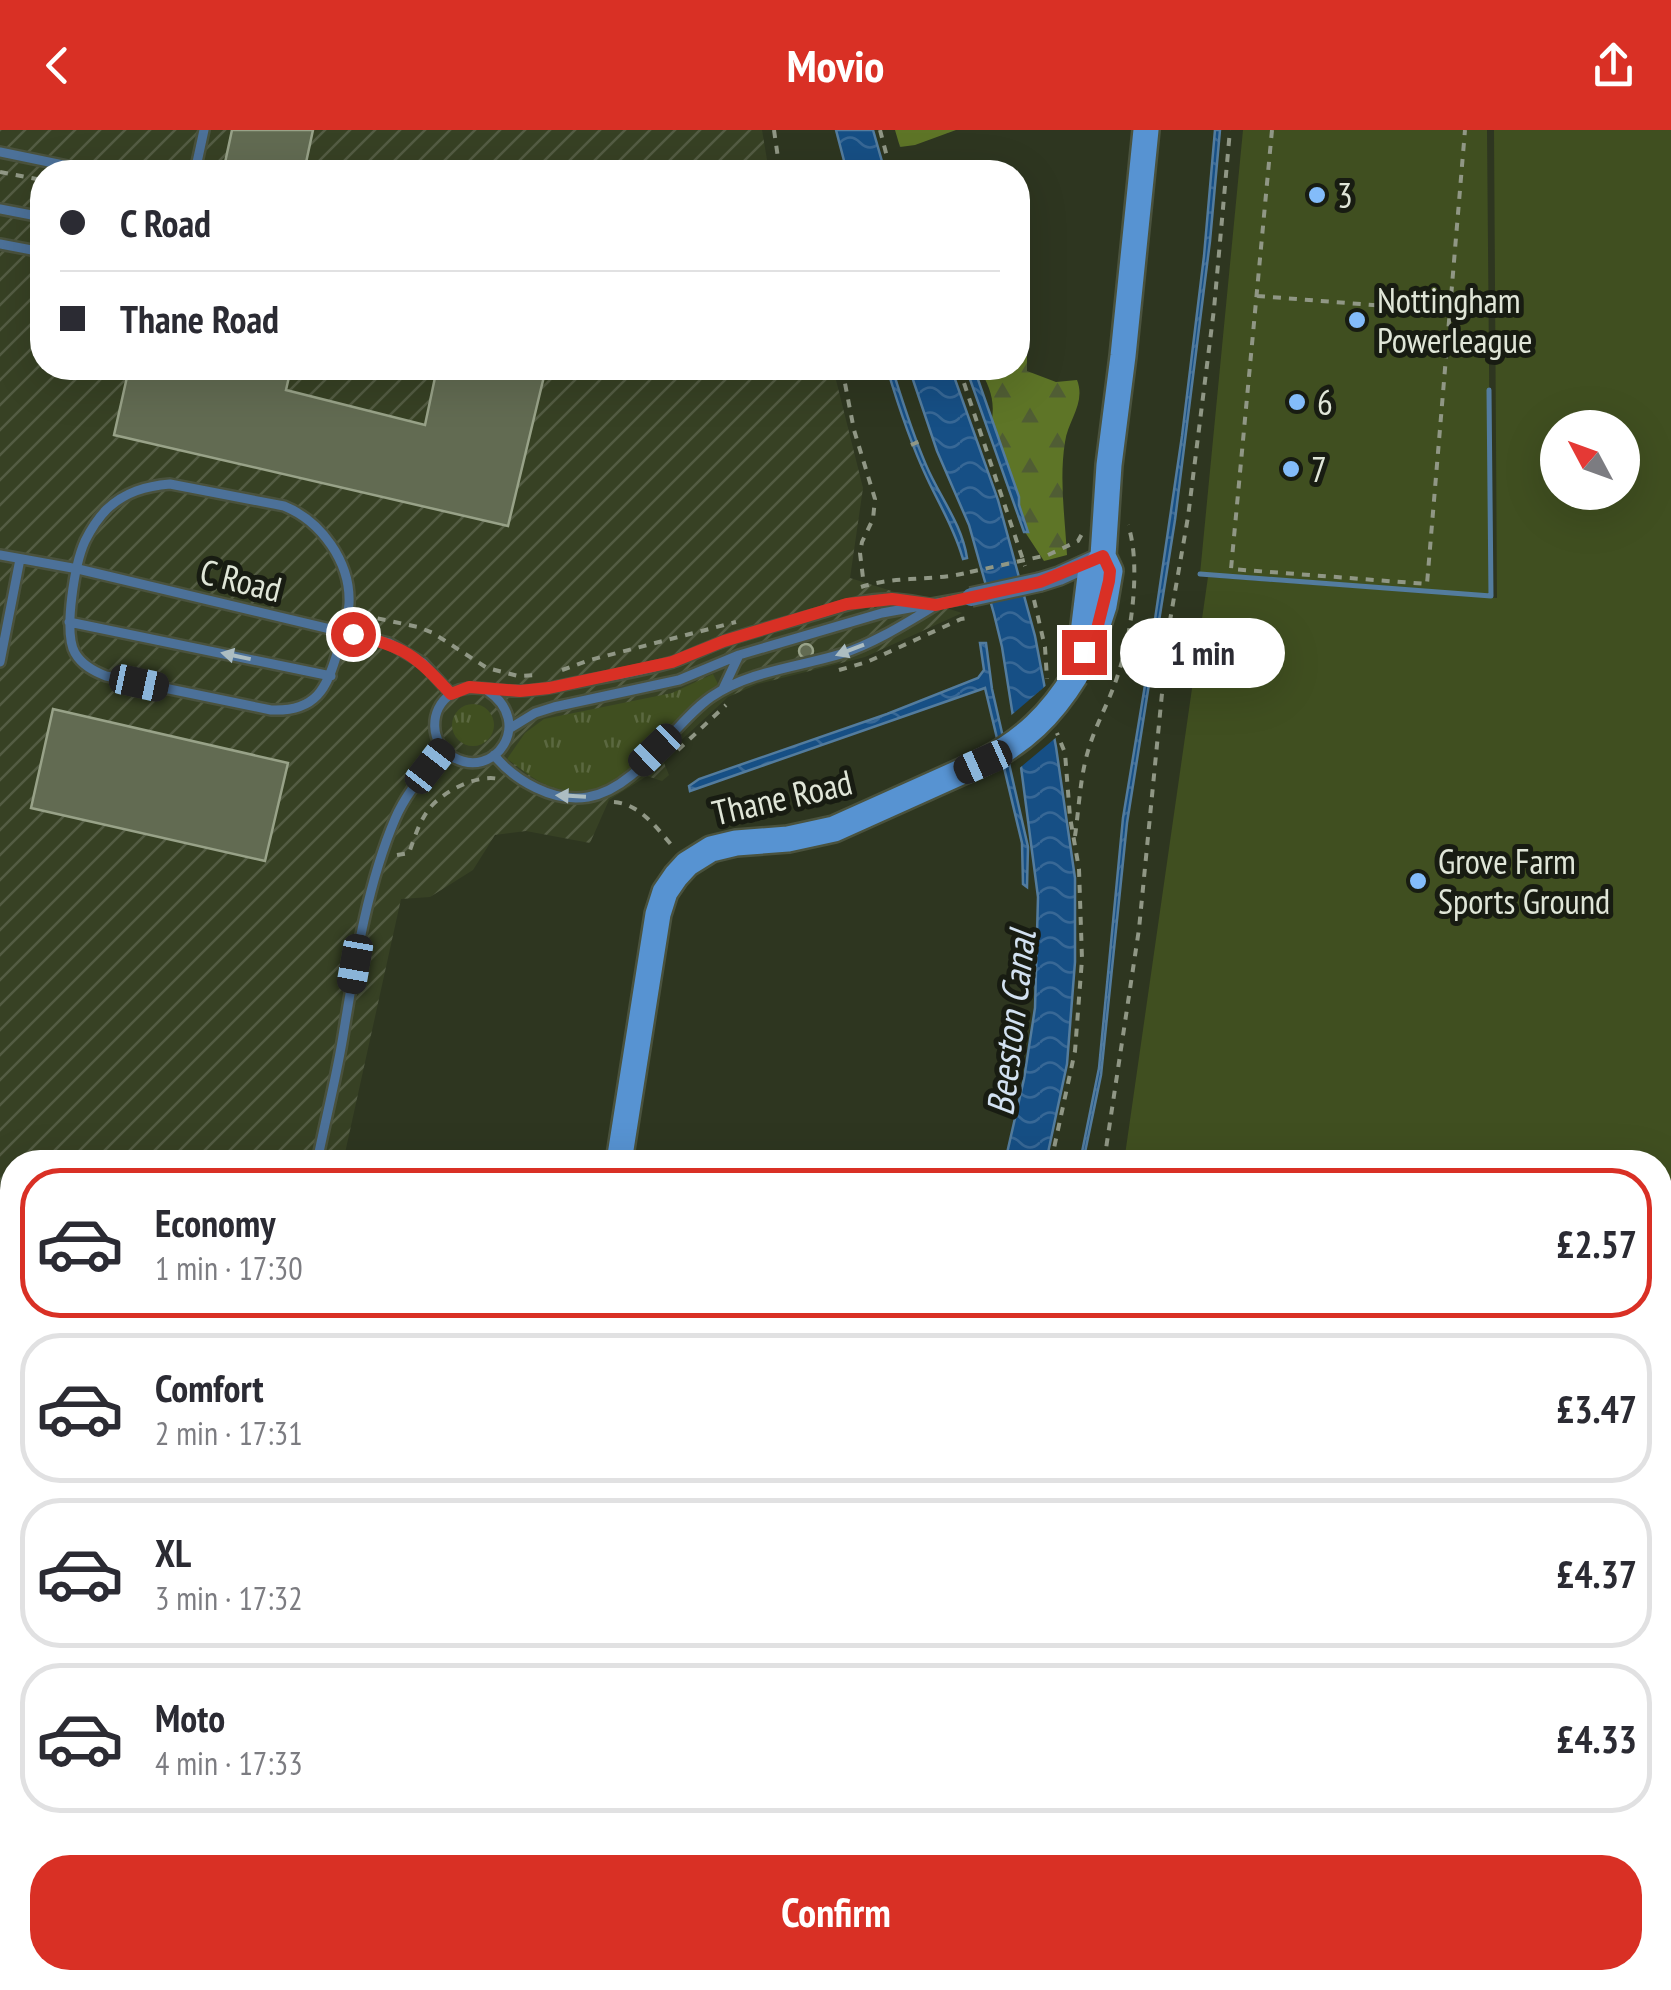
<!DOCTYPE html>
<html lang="en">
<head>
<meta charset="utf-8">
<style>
  body { margin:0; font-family:"PT Sans Narrow",sans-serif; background:#f7f7f7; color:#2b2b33; height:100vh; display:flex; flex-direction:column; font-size:38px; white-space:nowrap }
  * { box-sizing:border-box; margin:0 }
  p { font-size:32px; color:#7c7c81 }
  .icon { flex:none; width:55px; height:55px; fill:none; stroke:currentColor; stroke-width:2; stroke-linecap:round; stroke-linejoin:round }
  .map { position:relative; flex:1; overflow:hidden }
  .details { position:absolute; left:0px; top:1020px; width:1672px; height:840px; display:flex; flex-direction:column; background:#fff; border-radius:40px 40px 0 0; box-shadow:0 10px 40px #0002 }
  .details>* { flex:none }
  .banner { position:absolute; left:30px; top:30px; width:1000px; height:220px; border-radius:40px; box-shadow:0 10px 40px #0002; display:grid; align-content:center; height:220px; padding:0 30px; background:#fff }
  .needle { width:65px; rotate:311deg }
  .fabs { position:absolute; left:1540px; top:280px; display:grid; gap:20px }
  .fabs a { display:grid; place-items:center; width:100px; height:100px; border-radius:50%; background:#fff; box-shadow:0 10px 40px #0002; font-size:50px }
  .end { position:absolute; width:45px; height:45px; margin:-22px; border:12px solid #d93025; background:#fff; box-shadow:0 0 0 5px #fff }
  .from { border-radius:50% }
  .bubble { position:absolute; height:70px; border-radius:35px; background:#fff; box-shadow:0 10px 40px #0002; font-size:32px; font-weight:700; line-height:70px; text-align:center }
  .car { position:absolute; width:30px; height:60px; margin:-30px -15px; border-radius:12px; box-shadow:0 0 8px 2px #0007; background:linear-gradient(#222 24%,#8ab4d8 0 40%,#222 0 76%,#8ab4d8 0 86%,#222 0) }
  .banner b { display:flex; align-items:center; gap:35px; height:95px; font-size:38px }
  .banner b+b { border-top:2px solid #e1e1e2 }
  .banner i { width:25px; height:25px; background:#2b2b33 }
  ul { padding:18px 0 0; list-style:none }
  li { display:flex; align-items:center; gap:30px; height:150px; margin:0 20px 15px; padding:0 10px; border:5px solid #e1e1e2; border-radius:40px }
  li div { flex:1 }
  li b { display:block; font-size:38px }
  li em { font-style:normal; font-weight:700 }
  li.active { border-color:#d93025 }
  li>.icon { width:90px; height:90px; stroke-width:1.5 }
  .button { display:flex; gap:20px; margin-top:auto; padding:20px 30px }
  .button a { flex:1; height:115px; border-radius:40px; background:#d93025; color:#fff; font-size:40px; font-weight:700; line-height:115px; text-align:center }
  header { display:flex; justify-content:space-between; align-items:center; height:130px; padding:0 30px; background:#d93025; color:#fff; font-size:45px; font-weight:700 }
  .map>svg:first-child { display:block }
</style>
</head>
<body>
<header><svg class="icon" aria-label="back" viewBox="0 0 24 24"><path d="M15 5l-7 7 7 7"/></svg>Movio<svg class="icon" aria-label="share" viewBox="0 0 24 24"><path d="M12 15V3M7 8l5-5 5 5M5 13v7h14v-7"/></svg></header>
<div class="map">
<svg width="1671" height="1860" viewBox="0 0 1671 1860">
  <defs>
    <pattern id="industrial-furrows" width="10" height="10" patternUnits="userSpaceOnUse" patternTransform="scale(2.5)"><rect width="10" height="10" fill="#374124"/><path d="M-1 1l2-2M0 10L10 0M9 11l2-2" fill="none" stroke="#545c43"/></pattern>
    <pattern id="grass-tufts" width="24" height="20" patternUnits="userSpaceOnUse" patternTransform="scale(2.5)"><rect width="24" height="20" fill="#404f20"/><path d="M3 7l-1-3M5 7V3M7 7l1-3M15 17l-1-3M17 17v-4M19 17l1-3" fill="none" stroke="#5b6840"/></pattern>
    <pattern id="forest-firs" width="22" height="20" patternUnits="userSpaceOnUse" patternTransform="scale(2.5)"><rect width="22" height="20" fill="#5e7527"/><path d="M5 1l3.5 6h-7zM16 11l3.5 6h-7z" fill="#505d34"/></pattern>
    <pattern id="water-waves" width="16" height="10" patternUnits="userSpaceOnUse" patternTransform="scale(2.5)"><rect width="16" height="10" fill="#164f85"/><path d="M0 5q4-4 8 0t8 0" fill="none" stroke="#386896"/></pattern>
  </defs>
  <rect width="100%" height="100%" fill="#2e3620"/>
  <path fill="url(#industrial-furrows)" d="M0,0H762L769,42H42V238H833L863,358L850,448L962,483L865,527L758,554L728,567L662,628L669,645L662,651L647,646L609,670L590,713L526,701L495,705L473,740L430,767L401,769L343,1032H12V1848H468L465,1860H0Z"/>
  <path fill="url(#grass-tufts)" d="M713,544L719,556C682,580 630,651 593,660C580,663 566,661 554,658C537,653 522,639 507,629L525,603L544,589L672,563Z
    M452 595a21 21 0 1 1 42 0a21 21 0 1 1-42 0Z"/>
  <path fill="url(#forest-firs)" d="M895,0H956L915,15L900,17Z
    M1018,219L1027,225V241L1056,252L1077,250C1086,273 1068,290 1065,312C1059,349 1065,388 1067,425L1044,431L1025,402L1028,401L1019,375V367L992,289C995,269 989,255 979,238H1018Z"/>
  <path fill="#404f20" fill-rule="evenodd" d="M1243,0H1487L1491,466L1200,444Z
    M1494,0H1671V1335L1660,1334V1032H1124L1208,447L1497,468ZM1558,298H1622V362H1558Z"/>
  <path fill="url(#water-waves)" stroke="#537c9e" stroke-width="2.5" d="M836,0H873L885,42H847Z
    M1215,0H1220L1210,111L1175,390L1127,693L1101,945L1083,1032H1080L1099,938L1123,688L1148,537L1182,306L1204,126Z
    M887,238H892C902,270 912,303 926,335C939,366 962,394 967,428L963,429L962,426C954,398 939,374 927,348C910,312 898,275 887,238Z
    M909,238H951L998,370L1035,506L1056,617L1075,748V832L1067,934L1046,1032H1005L1024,949L1035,878L1038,767L1021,637L1002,517L994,484L969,395L937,321Z
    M966,238H974L1019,367V375L1028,402H1024Z
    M980,513H986L992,559L1028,717L1027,757L1023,754L1022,713L985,558L690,661L689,656L699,649L887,584L978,548L984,540Z
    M1078,1848H1127L1131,1860H1082Z"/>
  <path fill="#2e3620" d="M1049,553L1059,605L1016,641L1008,588Z"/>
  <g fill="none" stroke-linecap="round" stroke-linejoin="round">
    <path stroke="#537c9e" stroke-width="5" d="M1200,444L1491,466L1489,260"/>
  </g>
  <path fill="#626b52" stroke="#98a288" stroke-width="2.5" d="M232,0H313L304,42H223Z
    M129,238H291L286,260L425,295L437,238H546L508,396L114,305Z
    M799 521a7 7 0 1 1 14 0a7 7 0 1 1-14 0Z
    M53,579L288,633L265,731L31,678Z
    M4,1174L12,1176V1266L0,1263V1189Z
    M0,1672L12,1674V1848H115L112,1860H0Z"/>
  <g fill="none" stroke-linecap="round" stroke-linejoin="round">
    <defs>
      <path id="lane" d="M0,22L97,42
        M190,42L196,37L204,0
        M0,79L42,87
        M0,114L42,122
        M170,354L284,376C321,391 351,432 349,474C348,489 342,505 338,520C327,559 316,582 271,580L106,546C93,541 82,535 75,523C63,502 75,433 85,411C91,399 98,388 107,379C125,362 146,356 170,354Z
        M0,425L78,439L389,513L423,533L451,564
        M69,492L331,546
        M0,532L20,429
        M723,559L739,525
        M488,561C535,593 494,651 453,627C430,614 428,580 451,564C468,552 497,562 517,561C535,561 552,558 569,554C604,547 640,542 673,532C690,526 706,518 722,512C753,501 786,493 817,484C841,477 866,468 891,469C906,469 921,473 936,475
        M509,599L535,583L554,577L679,550L739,525L882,483L971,467
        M494,625C515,651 554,673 588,667C638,659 671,595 711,567C749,541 798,537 841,524C875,513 906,493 936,475
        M317,1032C325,992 335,953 342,912C354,840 366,757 395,689C406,663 426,641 443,619
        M0,1334L12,1336
        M0,1658L12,1661
        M151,1860L153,1848"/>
      <path id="street" d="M1040,452L1059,446L1103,426
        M967,1855L968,1860"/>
      <path id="secondary" d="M1093,510L1104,476L1110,441L1103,426
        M1084,522L1083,503L1090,446L1103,426L1109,335L1123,226L1146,0
        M619,1032L658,784L665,762L676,746L687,734L711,719L736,713L788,709L834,699L983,632
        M825,1848V1860"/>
    </defs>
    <use href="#lane" stroke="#4a523d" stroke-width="14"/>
    <use href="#street" stroke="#4a523d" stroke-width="22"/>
    <use href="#secondary" stroke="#4a523d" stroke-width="30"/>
    <path stroke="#909785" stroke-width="4" stroke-dasharray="8 8" stroke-linecap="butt" d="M774,0L780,42
      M880,0L891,42
      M1272,0L1231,439L1427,454L1465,0
      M0,42L42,50
      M1257,166L1451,181
      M842,238L854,300L875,369L873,389L862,412L860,423L864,456
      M959,238L1025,436
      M911,315L920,311
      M1048,425L1078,411L1083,402
      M861,457C898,445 932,452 970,442
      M1034,470L1045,517L1047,549
      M362,485L418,497L433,503L487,538L518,546L538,545
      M562,540L590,530L736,492
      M839,540L867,532L961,489L968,488
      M678,620L726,575
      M614,672C641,674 658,700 675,719
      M1075,706C1079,678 1080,648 1088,621C1096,593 1111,569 1119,541C1132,503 1141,433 1128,395
      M397,725L409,723C414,709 419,692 429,679C443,661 477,644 499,649
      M1051,1032L1075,921L1082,829L1079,739L1070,687L1065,623L1057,603
      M1104,1032L1139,799L1168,502L1188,387L1214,179L1230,0
      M0,1293L12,1295
      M1133,1848L1136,1860
      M1178,1848L1183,1860
      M653,1849L674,1860
      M779,1857L789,1858L803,1851"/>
    <use href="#lane" stroke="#4c7199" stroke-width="9"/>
    <use href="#street" stroke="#4c7199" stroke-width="18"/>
    <use href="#secondary" stroke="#5793d2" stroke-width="25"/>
    <defs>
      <path id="street-bridge" d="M971,467L1040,452"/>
      <path id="secondary-bridge" d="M983,632C1024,611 1051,585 1075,546"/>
    </defs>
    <use href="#street-bridge" stroke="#4a523d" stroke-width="22" stroke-linecap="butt"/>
    <use href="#secondary-bridge" stroke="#4a523d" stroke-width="30" stroke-linecap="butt"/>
    <path stroke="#909785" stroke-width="4" stroke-dasharray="8 8" stroke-linecap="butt" d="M970,442L1048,425"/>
    <use href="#street-bridge" stroke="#4c7199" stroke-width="18"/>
    <use href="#secondary-bridge" stroke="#5793d2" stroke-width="25"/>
  </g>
  <defs><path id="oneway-solid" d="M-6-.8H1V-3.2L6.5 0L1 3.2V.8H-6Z" transform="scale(2.5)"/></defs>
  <g fill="#acbdc2">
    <use href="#oneway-solid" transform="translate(850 520) rotate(159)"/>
    <use href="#oneway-solid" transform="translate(236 526) rotate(-168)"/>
    <use href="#oneway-solid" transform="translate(571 666) rotate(-177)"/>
  </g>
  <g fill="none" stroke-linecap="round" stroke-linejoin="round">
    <path stroke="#d93025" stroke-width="12" d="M353,504C405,517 415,525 451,564L469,557L520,561L549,558L672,532L724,511L847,474L892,469L936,475L1040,452L1103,426L1110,441L1109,451L1095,507L1084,522"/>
  </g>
  <g fill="#83bcfa" stroke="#181c12" stroke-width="4">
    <circle cx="1317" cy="65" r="10"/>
    <circle cx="1357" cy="190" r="10"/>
    <circle cx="1297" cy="272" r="10"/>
    <circle cx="1291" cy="339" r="10"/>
    <circle cx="1418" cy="751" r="10"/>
  </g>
  <g text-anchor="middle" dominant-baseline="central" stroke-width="10" stroke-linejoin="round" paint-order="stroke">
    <g font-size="35" fill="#e0e6d8" stroke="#181c12" text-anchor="start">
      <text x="1337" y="65">3</text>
      <text x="1377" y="170">Nottingham<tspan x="1377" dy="40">Powerleague</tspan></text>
      <text x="1317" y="272">6</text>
      <text x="1311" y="339">7</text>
      <text x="1438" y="731">Grove Farm<tspan x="1438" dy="40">Sports Ground</tspan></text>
    </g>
    <g font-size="35" fill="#e0e6d8" stroke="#181c12">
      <text transform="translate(241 450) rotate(14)">C Road</text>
      <text transform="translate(782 667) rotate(-13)">Thane Road</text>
    </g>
    <g font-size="38" font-style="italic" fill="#d2e1f1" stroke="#181c12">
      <text transform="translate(1010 893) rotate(-83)">Beeston Canal</text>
    </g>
  </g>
</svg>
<div class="fabs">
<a><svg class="needle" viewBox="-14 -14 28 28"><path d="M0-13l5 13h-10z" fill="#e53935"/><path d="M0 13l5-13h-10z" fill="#7c7c81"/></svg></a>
</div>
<i class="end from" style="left:353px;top:504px"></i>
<i class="end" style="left:1084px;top:522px"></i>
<div class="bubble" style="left:1120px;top:488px;width:165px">1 min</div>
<i class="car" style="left:139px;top:553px;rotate:102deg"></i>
<i class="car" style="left:655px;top:620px;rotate:226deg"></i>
<i class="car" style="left:983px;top:632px;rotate:246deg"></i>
<i class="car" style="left:430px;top:636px;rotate:38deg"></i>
<i class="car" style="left:355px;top:834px;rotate:190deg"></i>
<div class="banner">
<b><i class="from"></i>C Road</b>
<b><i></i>Thane Road</b>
</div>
<section class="details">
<ul>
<li class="active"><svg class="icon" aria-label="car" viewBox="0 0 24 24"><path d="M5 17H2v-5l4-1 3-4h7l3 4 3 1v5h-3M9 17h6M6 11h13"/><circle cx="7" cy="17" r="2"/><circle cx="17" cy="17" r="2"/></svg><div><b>Economy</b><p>1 min · 17:30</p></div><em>£2.57</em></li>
<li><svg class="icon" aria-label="car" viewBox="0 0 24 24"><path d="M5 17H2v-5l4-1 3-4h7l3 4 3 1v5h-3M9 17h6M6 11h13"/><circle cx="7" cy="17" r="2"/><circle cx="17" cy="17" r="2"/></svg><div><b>Comfort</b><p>2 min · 17:31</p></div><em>£3.47</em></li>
<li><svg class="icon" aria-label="car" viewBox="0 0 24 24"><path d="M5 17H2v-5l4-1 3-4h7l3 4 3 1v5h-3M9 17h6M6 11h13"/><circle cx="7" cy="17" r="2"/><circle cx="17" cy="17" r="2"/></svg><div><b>XL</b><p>3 min · 17:32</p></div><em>£4.37</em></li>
<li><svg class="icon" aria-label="car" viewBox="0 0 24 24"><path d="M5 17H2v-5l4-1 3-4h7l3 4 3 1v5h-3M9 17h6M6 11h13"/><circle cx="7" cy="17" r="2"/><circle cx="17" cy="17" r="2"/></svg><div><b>Moto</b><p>4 min · 17:33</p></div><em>£4.33</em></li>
</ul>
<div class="button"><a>Confirm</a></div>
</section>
</div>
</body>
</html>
